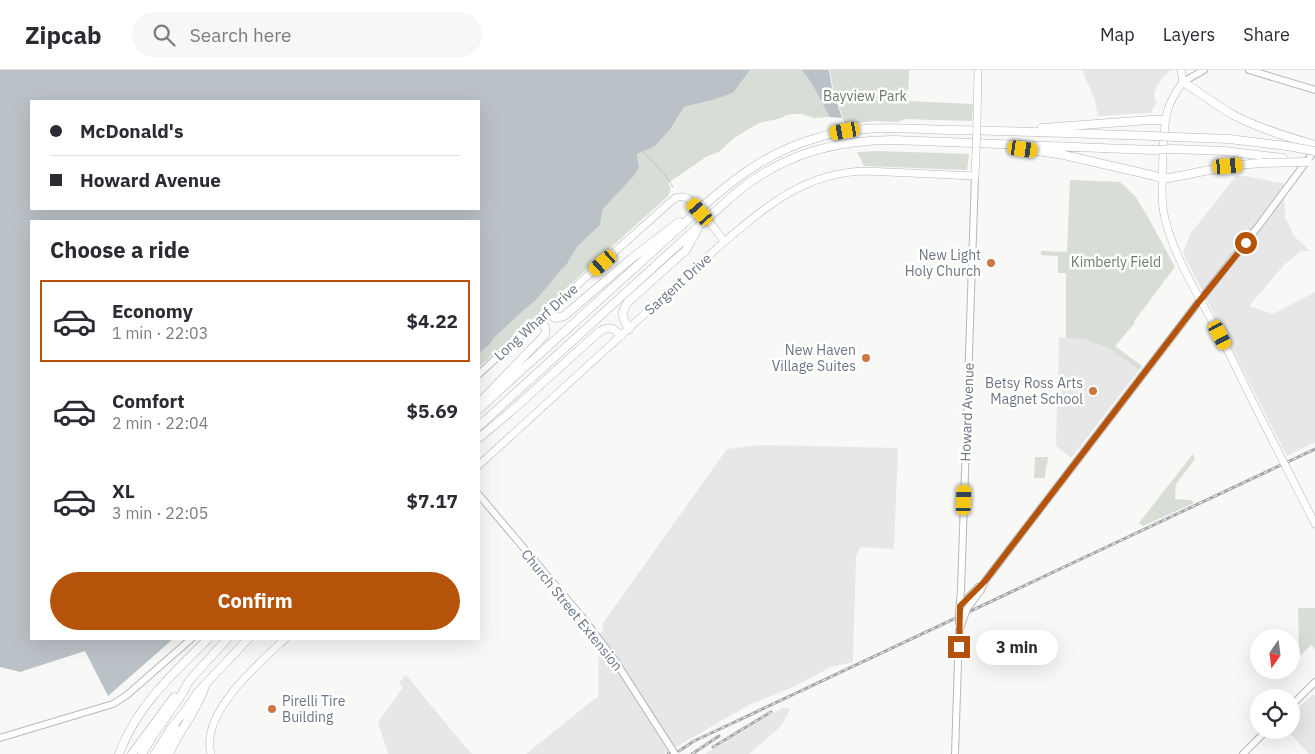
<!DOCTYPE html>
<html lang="en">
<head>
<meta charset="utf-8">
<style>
  body { margin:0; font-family:"IBM Plex Sans",sans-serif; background:#f7f7f7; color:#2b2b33; height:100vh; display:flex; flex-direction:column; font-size:19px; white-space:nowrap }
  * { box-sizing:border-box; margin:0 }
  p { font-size:16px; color:#7c7c81 }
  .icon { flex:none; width:28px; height:28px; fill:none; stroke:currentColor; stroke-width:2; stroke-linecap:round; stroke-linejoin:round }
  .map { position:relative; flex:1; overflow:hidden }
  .side { position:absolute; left:30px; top:150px; width:450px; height:420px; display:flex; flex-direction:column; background:#fff; border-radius:0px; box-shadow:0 5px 20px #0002 }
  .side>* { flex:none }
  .top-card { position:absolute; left:30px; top:30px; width:450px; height:110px; border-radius:0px; box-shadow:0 5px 20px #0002; display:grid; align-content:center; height:110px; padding:0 20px; background:#fff }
  .needle { width:32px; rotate:194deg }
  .buttons { position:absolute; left:1250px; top:559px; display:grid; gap:10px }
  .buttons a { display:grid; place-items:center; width:50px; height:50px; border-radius:50%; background:#fff; box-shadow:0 5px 20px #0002; font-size:25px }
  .end { position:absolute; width:22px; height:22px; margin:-11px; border:6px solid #b45309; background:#fff; box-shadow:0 0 0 2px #fff }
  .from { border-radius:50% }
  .bubble { position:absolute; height:35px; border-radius:18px; background:#fff; box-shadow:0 5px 20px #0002; font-size:16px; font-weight:800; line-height:35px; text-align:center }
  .car { position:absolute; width:15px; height:30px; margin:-15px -8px; border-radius:6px; box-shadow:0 0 4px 1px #0007; background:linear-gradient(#f5c518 24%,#345 0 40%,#f5c518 0 76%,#345 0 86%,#f5c518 0) }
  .top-card b { display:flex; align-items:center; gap:18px; height:48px; font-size:19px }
  .top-card b+b { border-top:1px solid #e1e1e2 }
  .top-card i { width:12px; height:12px; background:#2b2b33 }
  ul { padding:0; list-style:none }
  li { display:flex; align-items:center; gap:15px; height:82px; margin:0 10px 8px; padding:0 10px; border:2px solid transparent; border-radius:0px }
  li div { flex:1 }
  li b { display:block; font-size:19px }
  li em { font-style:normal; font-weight:800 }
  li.active { border-color:#b45309 }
  li>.icon { width:45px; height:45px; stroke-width:1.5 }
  h2 { padding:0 20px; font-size:22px; line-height:60px }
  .primary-button { display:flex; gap:10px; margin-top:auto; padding:10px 20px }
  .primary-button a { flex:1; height:58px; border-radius:30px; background:#b45309; color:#fff; font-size:20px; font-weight:800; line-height:58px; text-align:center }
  header { display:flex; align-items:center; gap:30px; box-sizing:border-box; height:70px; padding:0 25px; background:#fff; border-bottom:1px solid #e1e1e2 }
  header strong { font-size:24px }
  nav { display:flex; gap:28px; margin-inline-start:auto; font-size:18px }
  .search { width:350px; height:45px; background:#f7f7f7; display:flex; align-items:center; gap:12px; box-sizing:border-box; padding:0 18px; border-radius:28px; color:#7c7c81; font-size:19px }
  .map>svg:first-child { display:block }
</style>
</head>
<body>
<header>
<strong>Zipcab</strong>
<div class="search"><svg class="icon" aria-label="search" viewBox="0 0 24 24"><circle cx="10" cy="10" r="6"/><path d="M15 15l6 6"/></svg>Search here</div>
<nav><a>Map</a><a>Layers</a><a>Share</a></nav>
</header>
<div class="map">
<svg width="1315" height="684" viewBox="0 0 1315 684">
  <rect width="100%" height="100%" fill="#f8f8f6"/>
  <path fill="#e6e7e6" d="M1082,0H1170L1162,9L1156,18L1154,25L1156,33L1151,43L1098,46L1095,30Z
    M1236,106H1246L1274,112L1284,113L1285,147L1294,166L1310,181H1301L1283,196L1249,236L1273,244L1315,222V372L1287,386L1183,183L1191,163Z
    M1059,267L1087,269L1110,279L1139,300L1071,388L1056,376L1057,333H1061L1062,308H1058Z
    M761,375L898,378L894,479L860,477L856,487L853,592L831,597L795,616L747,636L664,684H526L593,630L598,628L599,576L601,562L603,560V553L727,379Z
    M406,605L462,673L472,684H388L378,652L399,623L403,618L399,612Z
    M1313,624L1315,626V684H1309L1287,660H1291V644Z
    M782,638L790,639L784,651L779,658L749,684H705Z"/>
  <path fill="#d8ddd6" d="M750,0H801C814,13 820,31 830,47L814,48L802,44H792L786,45L782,48L759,53L734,68L720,81L706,87L668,113L671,118L668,126L479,297V283L489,275L496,266L523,241L537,229L548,216L560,201L567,194L577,177L600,155L603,139L633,107L639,98L637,84L671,58L684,37L716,29L733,23Z
    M830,0H909L908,31L973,34L972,51L904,49L898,52L874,51L845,55L833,18Z
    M878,81L969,84L967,100L864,96L857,82Z
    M1070,110L1120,112L1135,126L1148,147L1175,197L1135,250L1134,254L1115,276L1142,296L1139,300L1110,279L1085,269L1066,268V203H1058V186L1041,185V181L1067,182Z
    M1193,384L1195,389L1176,414L1175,429L1191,430L1194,433L1143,456L1139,453Z
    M1035,387H1048L1047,395L1046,396L1045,408H1034Z
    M1298,538H1315V579L1311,575L1301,585L1299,583Z"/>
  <path fill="#bbc2c7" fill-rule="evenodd" d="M0,0H750L733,23L716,29L684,37L671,58L655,76L637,84L639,98L633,107L603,139L600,155L577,177L567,194L560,201L548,216L537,229L523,241L496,266L489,275L479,283V151H31V569H173L108,626L85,581L20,602L0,597ZM479,31V139H31V31Z
    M801,0H829L832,18L842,48L830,47C820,31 814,13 801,0Z"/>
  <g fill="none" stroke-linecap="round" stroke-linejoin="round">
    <path stroke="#bbc2c7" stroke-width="1" d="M642,81L665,105L673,117"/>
    <defs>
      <path id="secondary" d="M1249,0L1315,20
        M1183,12L1204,0
        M479,304L539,249
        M479,425L582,547
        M960,536L978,517
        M967,539L981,520L985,511L1197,234L1260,154L1315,80
        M959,542L961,520L975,106
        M1291,636L1315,612
        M0,668L113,634L127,625L191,569
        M955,684L959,561
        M1243,684L1267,660"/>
      <path id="primary" d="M1181,0L1183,12C1164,37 1165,51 1163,80C1163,98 1160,127 1164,144C1172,182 1194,218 1212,251C1228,279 1241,308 1255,336
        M977,52L978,0
        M539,249L675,128C680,126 683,126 687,128C695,133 719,163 724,172
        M479,395L717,178C763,139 803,102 866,101L975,106L976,84
        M1308,440L1315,454
        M211,684C200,643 258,594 285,569"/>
      <path id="motorway" d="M1183,12C1201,23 1217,36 1235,46C1261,59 1287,67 1315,75
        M1042,58L1150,50H1165
        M1175,67L1229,69L1287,76
        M1024,79L1064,85L1155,106L1163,109L1185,105L1228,96L1261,93
        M1174,79L1224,81L1283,88
        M703,136C740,104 772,80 820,67C863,54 908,59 952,60C1019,61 1086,64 1153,66
        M711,145C723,135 734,124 746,115C791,82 839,70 894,70L1153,80
        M547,242L555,248L564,246L631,189L679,152
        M629,259C622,247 620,244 628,232L686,180L697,160
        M479,333L544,266C548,259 544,255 539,249
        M479,339L692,146
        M479,356L700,155
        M479,368L509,343L599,262C609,256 613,257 621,266
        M119,684C136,637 173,603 208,569
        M132,684L174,627
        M142,684L154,664L182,624L189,611L227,569
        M155,684L172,657L185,641L198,622L248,569
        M163,684L176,659
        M169,684C179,660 198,640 205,616"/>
    </defs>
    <use href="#secondary" stroke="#b5b8bd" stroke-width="8"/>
    <use href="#primary" stroke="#b4b7bb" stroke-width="8"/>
    <use href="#motorway" stroke="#b4b6ba" stroke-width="9"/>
    <use href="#secondary" stroke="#fff" stroke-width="6"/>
    <use href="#primary" stroke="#fff" stroke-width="7"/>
    <use href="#motorway" stroke="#fff" stroke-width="8"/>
    <defs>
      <path id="rail" d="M713,677L771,642
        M679,681L694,671L722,658L1315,379
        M668,684L669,683
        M692,684L719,666"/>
    </defs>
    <use href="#rail" stroke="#a4a8ae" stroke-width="3"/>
    <use href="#rail" stroke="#fff" stroke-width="1" stroke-dasharray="4" stroke-linecap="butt"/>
    <defs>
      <path id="secondary-bridge" d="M959,542V555
        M582,547L614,589L675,684
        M959,561L967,539"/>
      <path id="primary-bridge" d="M976,84L977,52
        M1255,336L1308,440"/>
      <path id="motorway-bridge" d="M1153,66L1175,67
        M1287,76L1315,81
        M1153,80L1174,79
        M1261,93L1308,92
        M692,146L703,136
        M700,155L711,145"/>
    </defs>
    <use href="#secondary-bridge" stroke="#b5b8bd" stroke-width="8" stroke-linecap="butt"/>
    <use href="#primary-bridge" stroke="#b4b7bb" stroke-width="8" stroke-linecap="butt"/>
    <use href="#motorway-bridge" stroke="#b4b6ba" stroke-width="9" stroke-linecap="butt"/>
    <use href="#secondary-bridge" stroke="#fff" stroke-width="6"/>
    <use href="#primary-bridge" stroke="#fff" stroke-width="7"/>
    <use href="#motorway-bridge" stroke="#fff" stroke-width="8"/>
  </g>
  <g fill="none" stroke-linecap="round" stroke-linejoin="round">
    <path stroke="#b45309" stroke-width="6" d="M959,577L960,536L985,511L1197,234L1246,173"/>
  </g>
  <g fill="#cd7742" stroke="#fff" stroke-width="2">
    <circle cx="991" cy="193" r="5"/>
    <circle cx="866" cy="288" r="5"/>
    <circle cx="1093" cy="321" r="5"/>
    <circle cx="272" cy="639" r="5"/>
  </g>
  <g text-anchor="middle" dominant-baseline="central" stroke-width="5" stroke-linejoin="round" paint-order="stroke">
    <g font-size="14" fill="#6a7b69" stroke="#fff">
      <text x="865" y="26">Bayview Park</text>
      <text x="1116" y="192">Kimberly Field</text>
    </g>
    <g font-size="14" fill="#6b7583" stroke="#fff" text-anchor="end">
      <text x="981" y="185">New Light<tspan x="981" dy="16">Holy Church</tspan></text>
      <text x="856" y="280">New Haven<tspan x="856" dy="16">Village Suites</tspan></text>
      <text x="1083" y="313">Betsy Ross Arts<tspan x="1083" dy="16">Magnet School</tspan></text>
      <text x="282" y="631" text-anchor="start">Pirelli Tire<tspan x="282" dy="16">Building</tspan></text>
    </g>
    <g font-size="14" fill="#6b7583" stroke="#fff">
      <text transform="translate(678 214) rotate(-42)">Sargent Drive</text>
      <text transform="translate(536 252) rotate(-42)">Long Wharf Drive</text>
      <text transform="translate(967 342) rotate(-88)">Howard Avenue</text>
      <text transform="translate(572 540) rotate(51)">Church Street Extension</text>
    </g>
  </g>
</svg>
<div class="buttons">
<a><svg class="needle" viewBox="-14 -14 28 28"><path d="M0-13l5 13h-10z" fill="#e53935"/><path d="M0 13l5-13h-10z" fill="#7c7c81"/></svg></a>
<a><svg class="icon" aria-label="locate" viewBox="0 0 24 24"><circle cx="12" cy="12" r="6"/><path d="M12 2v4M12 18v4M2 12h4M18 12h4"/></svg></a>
</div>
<i class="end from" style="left:1246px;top:173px"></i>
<i class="end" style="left:959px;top:577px"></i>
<div class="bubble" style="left:976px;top:560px;width:82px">3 min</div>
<i class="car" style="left:845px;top:61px;rotate:260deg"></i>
<i class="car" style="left:1023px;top:79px;rotate:98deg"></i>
<i class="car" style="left:1228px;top:96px;rotate:85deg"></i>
<i class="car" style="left:700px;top:142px;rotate:319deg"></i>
<i class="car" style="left:603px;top:193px;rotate:229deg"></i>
<i class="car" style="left:1220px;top:265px;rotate:152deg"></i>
<i class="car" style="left:964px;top:430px;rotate:2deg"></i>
<div class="top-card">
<b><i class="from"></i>McDonald's</b>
<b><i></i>Howard Avenue</b>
</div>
<section class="side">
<h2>Choose a ride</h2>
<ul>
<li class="active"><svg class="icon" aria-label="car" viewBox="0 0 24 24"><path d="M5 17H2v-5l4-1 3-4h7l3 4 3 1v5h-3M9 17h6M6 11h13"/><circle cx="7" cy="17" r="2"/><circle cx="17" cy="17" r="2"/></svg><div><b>Economy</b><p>1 min · 22:03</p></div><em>$4.22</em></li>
<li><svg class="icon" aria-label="car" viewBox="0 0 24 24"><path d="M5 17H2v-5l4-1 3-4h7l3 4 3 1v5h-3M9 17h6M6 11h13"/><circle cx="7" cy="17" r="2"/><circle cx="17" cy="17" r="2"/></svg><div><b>Comfort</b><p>2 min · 22:04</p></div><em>$5.69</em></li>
<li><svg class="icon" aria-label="car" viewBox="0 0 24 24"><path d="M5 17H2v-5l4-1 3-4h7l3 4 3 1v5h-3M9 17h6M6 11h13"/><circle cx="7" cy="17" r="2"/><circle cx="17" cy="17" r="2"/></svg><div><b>XL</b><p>3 min · 22:05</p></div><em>$7.17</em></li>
</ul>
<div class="primary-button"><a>Confirm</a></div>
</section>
</div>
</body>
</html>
